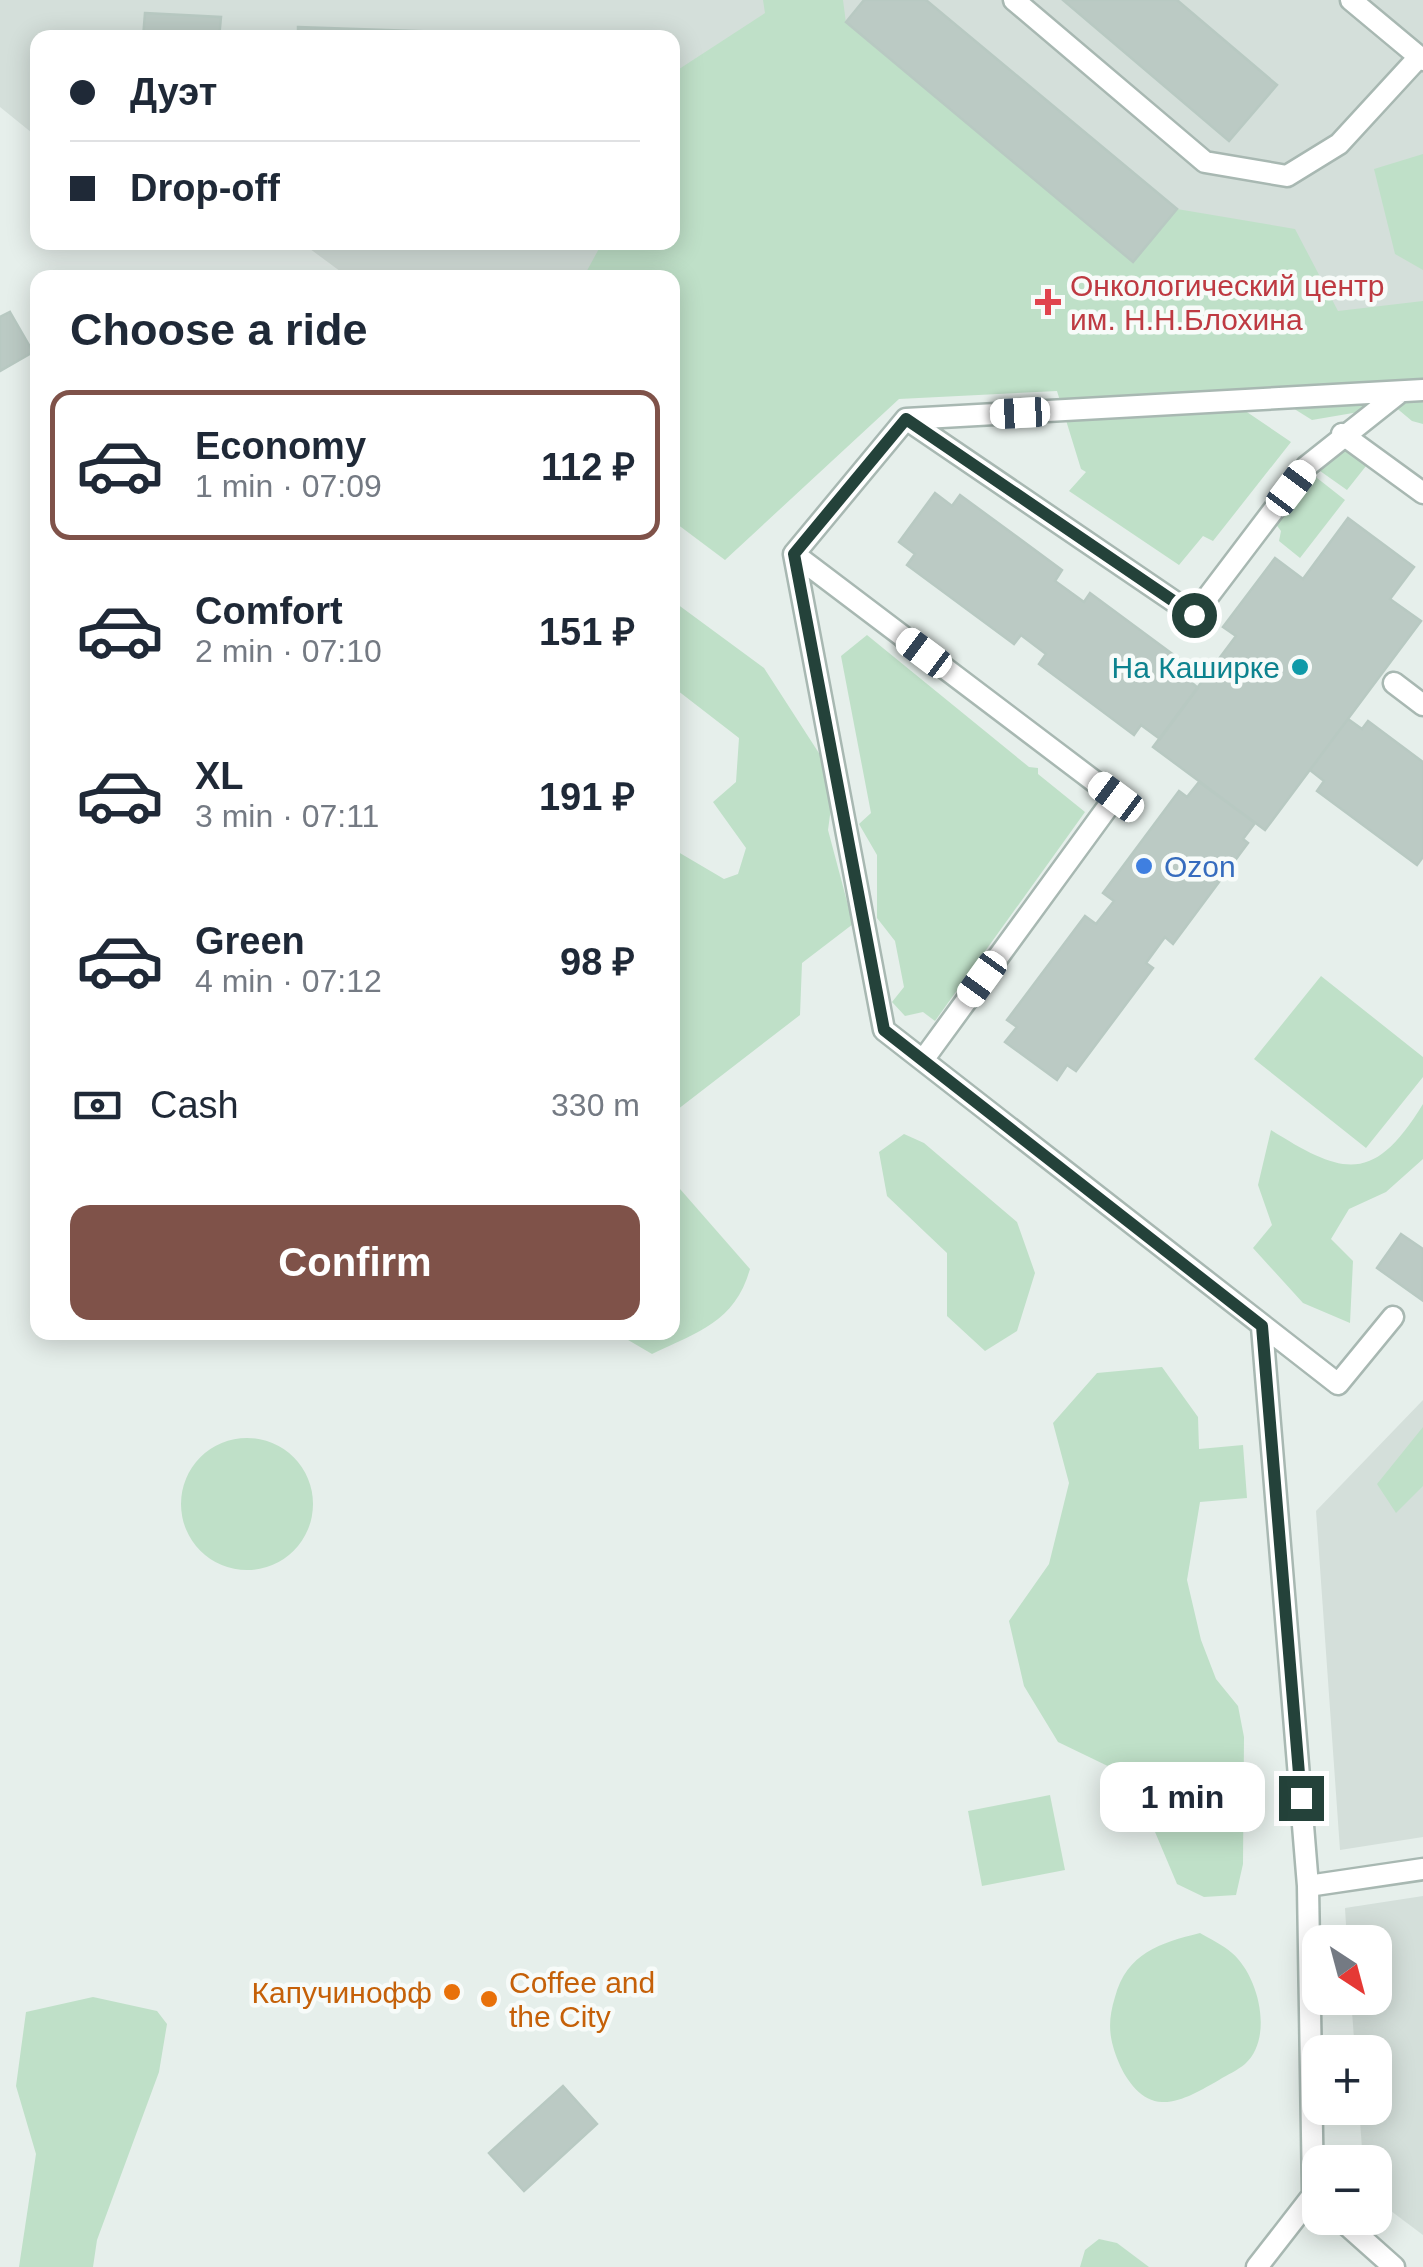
<!DOCTYPE html>
<html lang="en">
<head>
<meta charset="utf-8">
<style>
  body { margin:0; font-family:Helvetica,sans-serif; background:#f2f2f3; color:#1f2937; height:100vh; display:flex; flex-direction:column; font-size:38px; white-space:nowrap }
  * { box-sizing:border-box; margin:0 }
  p { font-size:32px; color:#747a83 }
  .icon { flex:none; width:55px; height:55px; fill:none; stroke:currentColor; stroke-width:2; stroke-linecap:round; stroke-linejoin:round }
  .map { position:relative; flex:1; overflow:hidden }
  .drawer { position:absolute; left:30px; top:270px; width:650px; height:1070px; display:flex; flex-direction:column; background:#fff; border-radius:20px; box-shadow:0 5px 25px #0003 }
  .drawer>* { flex:none }
  .top-card { position:absolute; left:30px; top:30px; width:650px; height:220px; border-radius:20px; box-shadow:0 5px 25px #0003; display:grid; align-content:center; height:220px; padding:0 40px; background:#fff }
  .needle { width:65px; rotate:144deg }
  .fabs { position:absolute; left:1302px; top:1925px; display:grid; gap:20px }
  .fabs a { display:grid; place-items:center; width:90px; height:90px; border-radius:20px; background:#fff; box-shadow:0 5px 25px #0003; font-size:50px }
  .end { position:absolute; width:45px; height:45px; margin:-22px; border:12px solid #24423a; background:#fff; box-shadow:0 0 0 5px #fff }
  .from { border-radius:50% }
  .bubble { position:absolute; height:70px; border-radius:20px; background:#fff; box-shadow:0 5px 25px #0003; font-size:32px; font-weight:700; line-height:70px; text-align:center }
  .car { position:absolute; width:30px; height:60px; margin:-30px -15px; border-radius:12px; box-shadow:0 0 8px 2px #0007; background:linear-gradient(#fff 24%,#345 0 40%,#fff 0 76%,#345 0 86%,#fff 0) }
  .top-card b { display:flex; align-items:center; gap:35px; height:95px; font-size:38px }
  .top-card b+b { border-top:2px solid #e0e1e3 }
  .top-card i { width:25px; height:25px; background:#1f2937 }
  ul { padding:0; list-style:none }
  li { display:flex; align-items:center; gap:30px; height:150px; margin:0 20px 15px; padding:0 20px; border:5px solid transparent; border-radius:20px }
  li div { flex:1 }
  li b { display:block; font-size:38px }
  li em { font-style:normal; font-weight:700 }
  li.selected { border-color:#7f5249 }
  li>.icon { width:90px; height:90px; stroke-width:1.5 }
  h2 { padding:0 40px; font-size:45px; line-height:120px }
  .pay { display:flex; align-items:center; gap:25px; height:110px; padding:0 40px; font-size:38px }
  .pay p { margin-inline-start:auto }
  .primary-button { display:flex; gap:20px; margin-top:auto; padding:20px 40px }
  .primary-button a { flex:1; height:115px; border-radius:20px; background:#7f5249; color:#fff; font-size:40px; font-weight:700; line-height:115px; text-align:center }
  .map>svg:first-child { display:block }
</style>
</head>
<body>
<div class="map">
<svg width="1423" height="2267" viewBox="0 0 1423 2267">
  <rect width="100%" height="100%" fill="#e6efeb"/>
  <path fill="#d4dfda" d="M0,0H1423V327L888,366L673,521L672,278L348,277L302,243L672,242V38H38L37,137L0,107Z
    M1423,1400V1837L1340,1850L1316,1511Z
    M1423,1896V2235L1375,2199V2162H1363L1359,2108H1375V2052H1355L1351,1998H1375V1942H1347L1345,1908Z"/>
  <path fill="#bfe0c8" d="M763,0H843L846,23L1132,261L1177,209L1295,229L1338,311L1423,301V424L1412,421L1394,406L1312,420L1261,388L1238,406L1291,442L1213,541L1203,536L1179,565L1069,491L1086,472L1081,469L1057,391L899,399L725,560L673,521L672,278H583L602,243L672,242L673,73L765,13Z
    M1423,154V270L1395,254L1374,169Z
    M1339,441L1370,461L1347,490L1313,466Z
    M1312,474L1345,500L1300,558L1279,541L1281,531L1275,523Z
    M673,601L764,668L835,778L828,830L853,924L802,963L800,1015L673,1113V849L724,879L738,874L746,848L713,802L736,782L739,738L673,687Z
    M867,635L1029,767L1038,768V774L1085,812L935,1021L923,1012L905,1016L892,1002L904,987L895,941L877,918V855L859,824L871,813L841,656Z
    M1321,976L1423,1057V1077L1366,1148L1254,1059Z
    M1423,1104V1159L1386,1192L1349,1209L1331,1239L1353,1261L1350,1323L1303,1303L1253,1248L1272,1225L1258,1185L1271,1130C1344,1176 1374,1184 1423,1104Z
    M904,1134L924,1143L1017,1222L1035,1273L1017,1331L985,1351L947,1316V1253L887,1196L879,1152Z
    M673,1181L750,1269C735,1322 698,1332 652,1354L623,1337V1333L672,1332Z
    M1162,1367L1198,1417L1199,1449L1243,1445L1247,1498L1200,1502L1187,1580L1201,1640L1216,1679L1238,1706L1244,1737L1243,1864L1236,1895L1204,1897L1177,1884L1139,1794L1116,1770L1058,1742L1024,1686L1009,1621L1049,1564L1069,1483L1053,1423L1097,1373Z
    M1423,1427V1486L1396,1513L1377,1484Z
    M181 1504a66 66 0 1 1 132 0a66 66 0 1 1-132 0Z
    M1050,1795L1065,1870L982,1886L968,1811Z
    M1200,1933C1210,1939 1223,1945 1232,1953C1259,1976 1274,2038 1245,2064C1238,2070 1227,2075 1219,2080C1203,2089 1181,2103 1162,2102C1142,2102 1126,2080 1119,2063C1109,2039 1107,2023 1115,1997C1127,1953 1160,1943 1200,1933Z
    M93,1997L157,2011L167,2024L159,2072L97,2240L93,2267H19L36,2154L16,2086L26,2012Z
    M1099,2239L1117,2243L1149,2267H1080L1085,2250Z"/>
  <path fill="#bbcac4" stroke="#b8c9c2" stroke-width="2.5" d="M864,0H926L1177,209L1133,262L846,22Z
    M1063,0H1177L1277,85L1229,141Z
    M145,13L221,17L219,38H143Z
    M298,27L444,32V38H298Z
    M10,312L33,352L0,371V317Z
    M935,493L952,506L960,495L1062,570L1055,581L1084,602L1090,593L1186,664L1180,673L1198,688L1160,739L1141,725L1134,735L1039,664L1046,654L1021,635L1014,644L907,565L915,554L899,542Z
    M1348,518L1414,567L1390,599L1421,621L1265,830L1153,747L1236,636L1223,627L1275,558L1303,579Z
    M1348,719L1362,729L1368,721L1423,762V857L1417,865L1317,791L1324,781L1310,770Z
    M1199,782L1255,823L1243,839L1248,843L1173,944L1165,937L1146,963L1153,968L1076,1071L1067,1065L1057,1080L1005,1042L1017,1027L1007,1020L1085,916L1096,924L1114,901L1103,893L1179,791L1187,797Z
    M1401,1234L1423,1249L1422,1300L1377,1268Z
    M563,2086L597,2124L524,2191L489,2153Z"/>
  <g fill="none" stroke-linecap="round" stroke-linejoin="round">
    <defs>
      <path id="service" d="M1014,0L1205,162L1287,176L1339,144L1419,57
        M1351,0L1423,60
        M906,419L1194,615L1307,466L1399,393
        M1342,434L1423,493
        M794,554L1115,797L923,1060
        M1394,683L1423,705
        M1393,1317L1338,1384L884,1030L794,554L906,419L1423,390
        M1308,1886L1423,1869
        M1339,2218L1394,2267
        M1257,2267L1313,2195L1308,1886L1262,1327"/>
    </defs>
    <use href="#service" stroke="#a8b8b2" stroke-width="25"/>
    <use href="#service" stroke="#fff" stroke-width="20"/>
  </g>
  <g fill="none" stroke-linecap="round" stroke-linejoin="round">
    <path stroke="#24423a" stroke-width="12" d="M1194,615L906,419L794,554L884,1030L1262,1326L1301,1798"/>
  </g>
  <path fill="#e0444e" stroke="#f7fbf9" stroke-width="4" d="M1043 287h10v10h10v10h-10v10h-10v-10h-10v-10h10z"/>
  <circle fill="#0f9aa8" stroke="#f7fbf9" stroke-width="4" cx="1300" cy="667" r="10"/>
  <circle fill="#3f7fe0" stroke="#f7fbf9" stroke-width="4" cx="1144" cy="866" r="10"/>
  <g fill="#e8710a" stroke="#f7fbf9" stroke-width="4">
    <circle cx="452" cy="1992" r="10"/>
    <circle cx="489" cy="1999" r="10"/>
  </g>
  <g text-anchor="middle" dominant-baseline="central" stroke-width="9" stroke-linejoin="round" paint-order="stroke">
    <g font-size="30" fill="#be3a42" stroke="#f7fbf9" text-anchor="start">
      <text x="1070" y="285">Онкологический центр<tspan x="1070" dy="34">им. Н.Н.Блохина</tspan></text>
    </g>
    <g font-size="30" fill="#0d838f" stroke="#f7fbf9" text-anchor="end">
      <text x="1280" y="667">На Каширке</text>
    </g>
    <g font-size="30" fill="#366cbe" stroke="#f7fbf9" text-anchor="start">
      <text x="1164" y="866">Ozon</text>
    </g>
    <g font-size="30" fill="#c56008" stroke="#f7fbf9" text-anchor="start">
      <text x="509" y="1982">Coffee and<tspan x="509" dy="34">the City</tspan></text>
      <text x="432" y="1992" text-anchor="end">Капучинофф</text>
    </g>
  </g>
</svg>
<div class="fabs">
<a><svg class="needle" viewBox="-14 -14 28 28"><path d="M0-13l5 13h-10z" fill="#e53935"/><path d="M0 13l5-13h-10z" fill="#747a83"/></svg></a>
<a>+</a>
<a>−</a>
</div>
<i class="end from" style="left:1194px;top:615px"></i>
<i class="end" style="left:1301px;top:1798px"></i>
<div class="bubble" style="left:1100px;top:1762px;width:165px">1 min</div>
<i class="car" style="left:1020px;top:413px;rotate:267deg"></i>
<i class="car" style="left:1291px;top:488px;rotate:37deg"></i>
<i class="car" style="left:924px;top:653px;rotate:307deg"></i>
<i class="car" style="left:1116px;top:797px;rotate:307deg"></i>
<i class="car" style="left:982px;top:979px;rotate:216deg"></i>
<div class="top-card">
<b><i class="from"></i>Дуэт</b>
<b><i></i>Drop-off</b>
</div>
<section class="drawer">
<h2>Choose a ride</h2>
<ul>
<li class="selected"><svg class="icon" aria-label="car" viewBox="0 0 24 24"><path d="M5 17H2v-5l4-1 3-4h7l3 4 3 1v5h-3M9 17h6M6 11h13"/><circle cx="7" cy="17" r="2"/><circle cx="17" cy="17" r="2"/></svg><div><b>Economy</b><p>1 min · 07:09</p></div><em>112 ₽</em></li>
<li><svg class="icon" aria-label="car" viewBox="0 0 24 24"><path d="M5 17H2v-5l4-1 3-4h7l3 4 3 1v5h-3M9 17h6M6 11h13"/><circle cx="7" cy="17" r="2"/><circle cx="17" cy="17" r="2"/></svg><div><b>Comfort</b><p>2 min · 07:10</p></div><em>151 ₽</em></li>
<li><svg class="icon" aria-label="car" viewBox="0 0 24 24"><path d="M5 17H2v-5l4-1 3-4h7l3 4 3 1v5h-3M9 17h6M6 11h13"/><circle cx="7" cy="17" r="2"/><circle cx="17" cy="17" r="2"/></svg><div><b>XL</b><p>3 min · 07:11</p></div><em>191 ₽</em></li>
<li><svg class="icon" aria-label="car" viewBox="0 0 24 24"><path d="M5 17H2v-5l4-1 3-4h7l3 4 3 1v5h-3M9 17h6M6 11h13"/><circle cx="7" cy="17" r="2"/><circle cx="17" cy="17" r="2"/></svg><div><b>Green</b><p>4 min · 07:12</p></div><em>98 ₽</em></li>
</ul>
<div class="pay"><svg class="icon" aria-label="cash" viewBox="0 0 24 24"><path d="M3 7h18v10H3z"/><circle cx="12" cy="12" r="2"/></svg>Cash<p>330 m</p></div>
<div class="primary-button"><a>Confirm</a></div>
</section>
</div>
</body>
</html>
